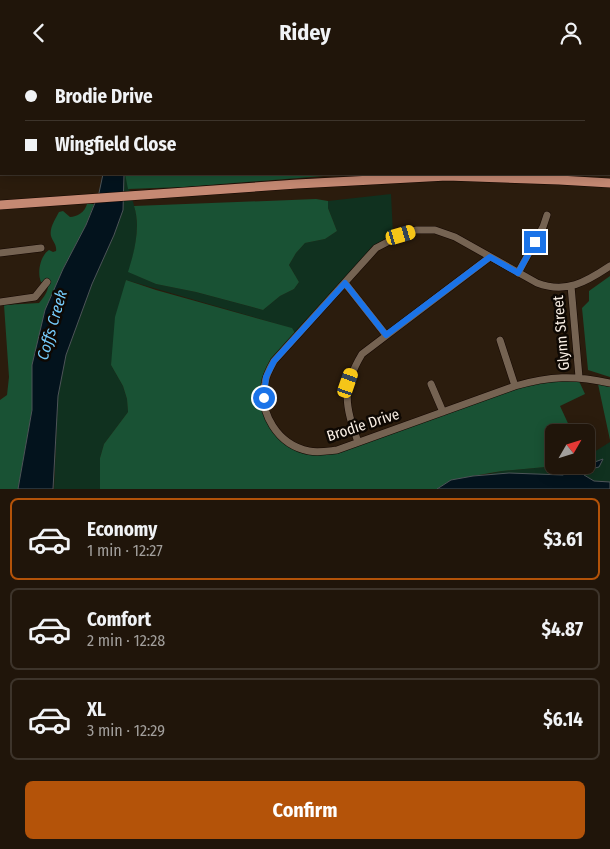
<!DOCTYPE html>
<html lang="en">
<head>
<meta charset="utf-8">
<style>
  body { margin:0; font-family:"Fira Sans Condensed",sans-serif; background:#2d2218; color:#f1f3f6; height:100vh; display:flex; flex-direction:column; font-size:19px; white-space:nowrap }
  * { box-sizing:border-box; margin:0 }
  p { font-size:16px; color:#a29f9c }
  .icon { flex:none; width:28px; height:28px; fill:none; stroke:currentColor; stroke-width:2; stroke-linecap:round; stroke-linejoin:round }
  .map { position:relative; height:424px; overflow:hidden }
  .panel { display:flex; flex-direction:column; background:#20150a; flex:1 }
  .panel>* { flex:none }
  .banner { position:absolute; left:0px; top:0px; width:610px; height:110px; box-shadow:0 2px 12px #0003,0 0 0 1px #3d342b; display:grid; align-content:center; height:110px; padding:0 25px; background:#20150a }
  .needle { width:32px; rotate:51deg }
  .buttons { position:absolute; left:545px; top:359px; display:grid; gap:10px }
  .buttons a { display:grid; place-items:center; width:50px; height:50px; border-radius:8px; background:#20150a; box-shadow:0 2px 12px #0003,0 0 0 1px #3d342b; font-size:25px }
  .end { position:absolute; width:22px; height:22px; margin:-11px; border:6px solid #1a73e8; background:#fff; box-shadow:0 0 0 2px #fff }
  .from { border-radius:50% }
  .car { position:absolute; width:15px; height:30px; margin:-15px -8px; border-radius:6px; box-shadow:0 0 4px 1px #0007; background:linear-gradient(#f5c518 24%,#345 0 40%,#f5c518 0 76%,#345 0 86%,#f5c518 0) }
  .banner b { display:flex; align-items:center; gap:18px; height:48px; font-size:19px }
  .banner b+b { border-top:1px solid #3d342b }
  .banner i { width:12px; height:12px; background:#f1f3f6 }
  ul { padding:9px 0 0; list-style:none }
  li { display:flex; align-items:center; gap:15px; height:82px; margin:0 10px 8px; padding:0 15px; border:2px solid #3d342b; border-radius:8px }
  li div { flex:1 }
  li b { display:block; font-size:19px }
  li em { font-style:normal; font-weight:700 }
  li.on { border-color:#b45309 }
  li>.icon { width:45px; height:45px; stroke-width:1.5 }
  .button { display:flex; gap:10px; margin-top:auto; padding:10px 25px }
  .button a { flex:1; height:58px; border-radius:8px; background:#b45309; color:#fff; font-size:20px; font-weight:700; line-height:58px; text-align:center }
  header { display:flex; justify-content:space-between; align-items:center; height:65px; padding:0 25px; background:#20150a; font-size:22px; font-weight:700 }
  .map>svg:first-child { display:block }
</style>
</head>
<body>
<header><svg class="icon" aria-label="back" viewBox="0 0 24 24"><path d="M15 5l-7 7 7 7"/></svg>Ridey<svg class="icon" aria-label="person" viewBox="0 0 24 24"><circle cx="12" cy="8" r="4"/><path d="M4 21q1-7 8-7t8 7"/></svg></header>
<div class="map">
<svg width="610" height="424" viewBox="0 0 610 424">
  <rect width="100%" height="100%" fill="#2b1c0d"/>
  <path fill="#10311f" d="M124,109H125C128,121 132,132 135,144C140,165 134,188 129,207L156,219L196,227L263,245L280,231L294,224L299,217L289,200L296,188L305,178L325,174L337,166L328,143V136L391,129L393,169L375,180L295,268L291,263L126,215L111,300L123,321L127,334L128,347L104,379L100,393V424H54L58,331L66,290L92,219L114,170L123,145Z
    M610,377V417L594,416L584,410L586,405L603,394L586,400V392Z
    M567,400H586L567,407L563,410H485L502,406Z"/>
  <path fill="#195234" d="M125,109H349L183,122L128,124Z
    M316,134L328,136V143L337,166L325,174L305,178L296,188L289,200L299,217L294,224L280,231L263,245L196,227L156,219L128,207C134,188 141,162 134,141Z
    M87,139H94L86,160L63,204L45,245L32,300V345L18,424H0V335L7,330L9,312L4,240L39,238C44,232 49,226 48,218L41,217C37,208 40,191 49,185L53,187L56,186C57,180 53,177 51,171C49,163 56,153 59,147L63,146L70,152C77,152 85,147 87,139Z
    M610,211V312L588,305L582,243L589,236V226Z
    M126,215L156,225L292,263L295,268L281,289L264,319L270,357L292,381L323,387L537,315L579,316L585,329L560,341L572,367L554,368V400H567L502,406L473,411L451,415L437,424H100V393L104,379L128,347L127,334L123,321L111,300L115,252Z
    M598,319L610,322V375Z"/>
  <path fill="#03131d" stroke="#4d5559" d="M141,0H384L140,1Z
    M103,109H124L123,145L114,170L92,219L66,290L58,331L53,424H18L32,345V300L45,245L63,204L86,160L99,128Z
    M603,394L599,402L586,405L584,410L594,416L610,417V424H437L451,415L473,411L509,408L563,410L567,407Z"/>
  <g fill="none" stroke-linecap="round" stroke-linejoin="round">
    <defs>
      <path id="minor" d="M609,22L610,21
        M609,55L610,57
        M0,89H1
        M0,188L41,183
        M610,201C586,217 566,229 537,218L455,172L435,165H416L401,170L376,183L274,296C270,303 266,310 265,318C258,348 278,380 309,386C318,388 328,386 337,385L515,321C550,311 574,310 610,318
        M518,208L543,162L547,150
        M345,218L386,270
        M571,221L579,312
        M0,237L35,232L47,217
        M500,275L515,321
        M431,319L443,347
        M358,377C345,340 341,324 362,289L490,192"/>
      <path id="major" d="M0,140L297,119L447,111L559,115L610,118"/>
    </defs>
    <use href="#minor" stroke="#130600" stroke-width="8"/>
    <use href="#major" stroke="#130600" stroke-width="10"/>
    <use href="#minor" stroke="#756352" stroke-width="7"/>
    <use href="#major" stroke="#c58973" stroke-width="9"/>
  </g>
  <g fill="none" stroke-linecap="round" stroke-linejoin="round">
    <path stroke="#1a73e8" stroke-width="6" d="M264,333L266,312L274,296L345,218L386,270L490,192L518,208L535,177"/>
  </g>
  <g text-anchor="middle" dominant-baseline="central" stroke-width="5" stroke-linejoin="round" paint-order="stroke">
    <g font-size="15" fill="#faf0e6" stroke="#0e0803">
      <text transform="translate(561 268) rotate(-95)">Glynn Street</text>
      <text transform="translate(363 360) rotate(-18)">Brodie Drive</text>
    </g>
    <g font-size="16" font-style="italic" fill="#76cdfc" stroke="#0e0803">
      <text transform="translate(52 260) rotate(-74)">Coffs Creek</text>
    </g>
  </g>
</svg>
<div class="buttons">
<a><svg class="needle" viewBox="-14 -14 28 28"><path d="M0-13l5 13h-10z" fill="#e53935"/><path d="M0 13l5-13h-10z" fill="#a29f9c"/></svg></a>
</div>
<i class="end from" style="left:264px;top:333px"></i>
<i class="end" style="left:535px;top:177px"></i>
<i class="car" style="left:401px;top:170px;rotate:74deg"></i>
<i class="car" style="left:348px;top:318px;rotate:19deg"></i>
<div class="banner">
<b><i class="from"></i>Brodie Drive</b>
<b><i></i>Wingfield Close</b>
</div>
</div>
<section class="panel">
<ul>
<li class="on"><svg class="icon" aria-label="car" viewBox="0 0 24 24"><path d="M5 17H2v-5l4-1 3-4h7l3 4 3 1v5h-3M9 17h6M6 11h13"/><circle cx="7" cy="17" r="2"/><circle cx="17" cy="17" r="2"/></svg><div><b>Economy</b><p>1 min · 12:27</p></div><em>$3.61</em></li>
<li><svg class="icon" aria-label="car" viewBox="0 0 24 24"><path d="M5 17H2v-5l4-1 3-4h7l3 4 3 1v5h-3M9 17h6M6 11h13"/><circle cx="7" cy="17" r="2"/><circle cx="17" cy="17" r="2"/></svg><div><b>Comfort</b><p>2 min · 12:28</p></div><em>$4.87</em></li>
<li><svg class="icon" aria-label="car" viewBox="0 0 24 24"><path d="M5 17H2v-5l4-1 3-4h7l3 4 3 1v5h-3M9 17h6M6 11h13"/><circle cx="7" cy="17" r="2"/><circle cx="17" cy="17" r="2"/></svg><div><b>XL</b><p>3 min · 12:29</p></div><em>$6.14</em></li>
</ul>
<div class="button"><a>Confirm</a></div>
</section>
</body>
</html>
